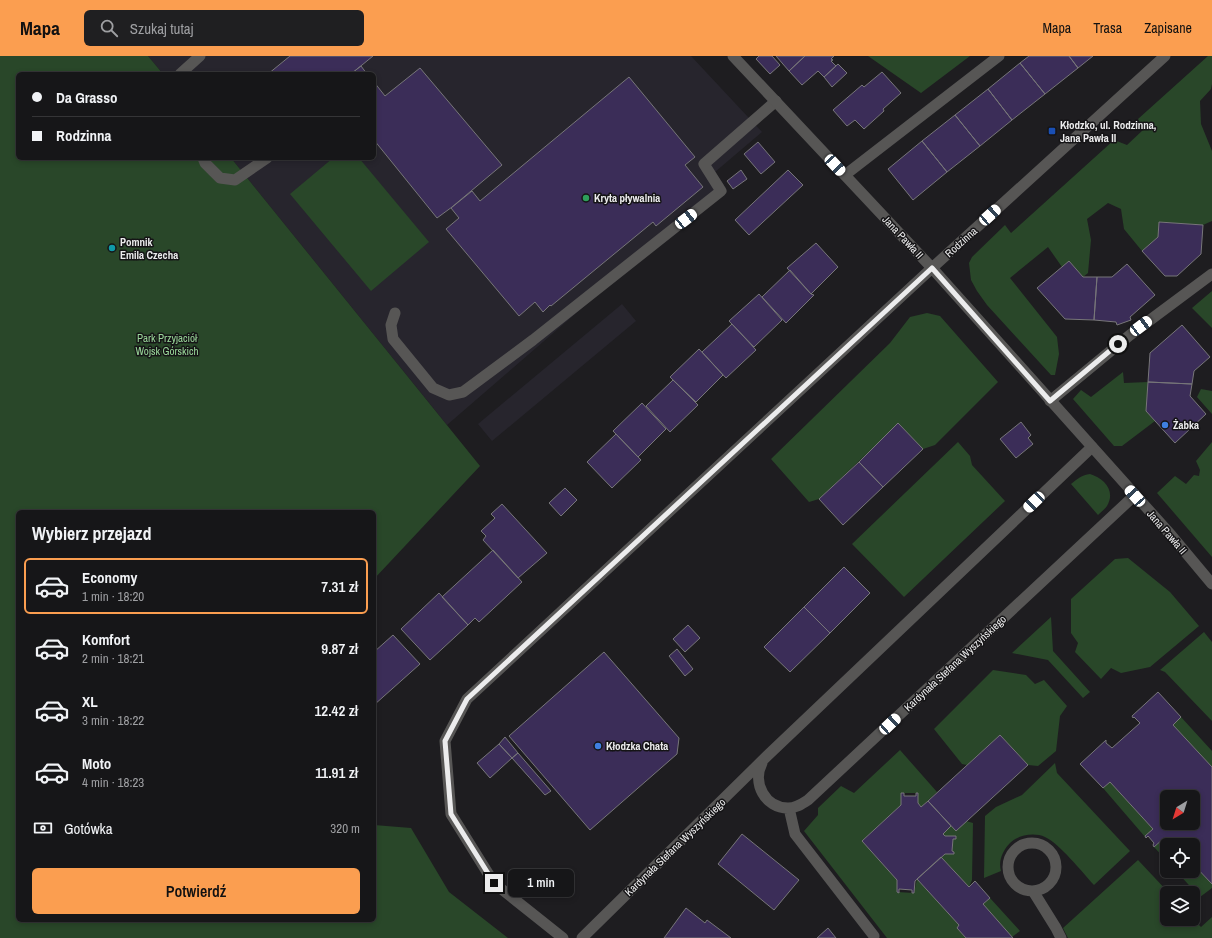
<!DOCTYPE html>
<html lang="pl">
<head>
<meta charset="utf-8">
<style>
  body { margin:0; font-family:"Archivo Narrow",sans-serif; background:#1f1f21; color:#f1f3f6; height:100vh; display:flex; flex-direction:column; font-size:15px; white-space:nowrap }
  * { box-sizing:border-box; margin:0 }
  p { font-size:13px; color:#9e9fa2 }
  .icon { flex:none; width:22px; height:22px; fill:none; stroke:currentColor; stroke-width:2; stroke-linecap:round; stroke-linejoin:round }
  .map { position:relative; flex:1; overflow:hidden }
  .sheet { position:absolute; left:16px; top:454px; width:360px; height:412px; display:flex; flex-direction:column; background:#161618; border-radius:6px; box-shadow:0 2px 6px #0003,0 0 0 1px #353537 }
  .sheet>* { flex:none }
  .banner { position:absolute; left:16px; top:16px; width:360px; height:88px; border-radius:6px; box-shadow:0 2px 6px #0003,0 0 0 1px #353537; display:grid; align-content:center; height:88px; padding:0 16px; background:#161618 }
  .needle { width:26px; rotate:218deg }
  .tools { position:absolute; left:1160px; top:734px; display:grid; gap:8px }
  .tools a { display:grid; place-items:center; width:40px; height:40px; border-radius:6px; background:#161618; box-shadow:0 2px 6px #0003,0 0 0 1px #353537; font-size:20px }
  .end { position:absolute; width:18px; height:18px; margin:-9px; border:5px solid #ececed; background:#111; box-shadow:0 0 0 2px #111 }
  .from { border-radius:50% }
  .bubble { position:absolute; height:28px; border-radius:6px; background:#161618; box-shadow:0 2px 6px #0003,0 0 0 1px #353537; font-size:13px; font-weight:600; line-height:28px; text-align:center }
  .car { position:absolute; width:12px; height:24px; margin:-12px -6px; border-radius:5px; box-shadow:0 0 3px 1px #0007; background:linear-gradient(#fff 24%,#345 0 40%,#fff 0 76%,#345 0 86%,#fff 0) }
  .banner b { display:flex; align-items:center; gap:14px; height:38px; font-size:15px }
  .banner b+b { border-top:1px solid #353537 }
  .banner i { width:10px; height:10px; background:#f1f3f6 }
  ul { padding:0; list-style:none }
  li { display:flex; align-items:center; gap:12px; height:56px; margin:0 8px 6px; padding:0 8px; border:2px solid transparent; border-radius:6px }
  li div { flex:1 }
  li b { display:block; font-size:15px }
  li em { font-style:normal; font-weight:600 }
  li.active { border-color:#fb9e50 }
  li>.icon { width:36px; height:36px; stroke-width:1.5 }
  h2 { padding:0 16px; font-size:18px; line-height:48px }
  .pay { display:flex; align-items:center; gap:10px; height:44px; padding:0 16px; font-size:15px }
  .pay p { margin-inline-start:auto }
  .primary-button { display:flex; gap:8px; margin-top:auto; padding:8px 16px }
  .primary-button a { flex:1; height:46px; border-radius:6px; background:#fb9e50; color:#111; font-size:16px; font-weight:600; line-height:46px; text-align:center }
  header { display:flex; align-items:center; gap:24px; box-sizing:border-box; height:56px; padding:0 20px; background:#fb9e50; color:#111 }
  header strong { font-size:19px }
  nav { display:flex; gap:22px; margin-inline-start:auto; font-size:14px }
  .search { width:280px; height:36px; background:#1f1f21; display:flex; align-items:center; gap:10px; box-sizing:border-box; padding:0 14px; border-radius:6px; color:#9e9fa2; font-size:15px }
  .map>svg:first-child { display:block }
</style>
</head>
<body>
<header>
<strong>Mapa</strong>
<div class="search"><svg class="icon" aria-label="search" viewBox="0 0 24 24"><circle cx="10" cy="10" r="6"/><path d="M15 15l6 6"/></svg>Szukaj tutaj</div>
<nav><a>Mapa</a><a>Trasa</a><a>Zapisane</a></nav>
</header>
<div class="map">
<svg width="1212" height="882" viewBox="0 0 1212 882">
  <rect width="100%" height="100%" fill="#1e1d20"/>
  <path fill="#27252d" d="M148,0H691L762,76L715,116L724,129L447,369L231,102H374V18H163Z
    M622,248L636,265L492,385L478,368Z"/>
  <path fill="#294729" d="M0,0H148L163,18H18V102H231L480,410L374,523V456H18V864H374V769L411,772L449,836L508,882H0Z
    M868,0H970L921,37Z
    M1208,0H1212V28L1211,33L1200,45L1201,68L1212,95V165L1203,169L1159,166L1158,181L1142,195L1124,173L1121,153L1108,147L1087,163L1091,184L1088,217L1083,221L1069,205L1062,211L1048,191L1010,222L1057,281L1059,298L1055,319H1051L987,249L977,235L971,224L969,207L972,201L1005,169L1011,177L1114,84L1127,89L1143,74L1138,63Z
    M333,102H359L429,186L371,235L290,138Z
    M1212,235V272L1192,252Z
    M927,257L940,260L998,326L935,389L923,393L898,368L819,443L809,446L771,403L890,287L910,261Z
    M1123,316L1124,327L1148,326L1146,355L1155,365L1122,390H1114L1073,343L1081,334L1091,341Z
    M1201,333L1212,335V358L1197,341Z
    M958,386L970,400L972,409L1005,445L904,541L852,488Z
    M1212,386V501L1157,437L1175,420L1186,428L1194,419L1199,420L1200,414L1196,405Z
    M1090,418C1104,422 1116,435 1107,450C1105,453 1101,456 1098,459L1071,428C1077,423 1082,419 1090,418Z
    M1128,502L1170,536L1199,570L1150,611L1121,617L1111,612L1101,623L1075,596L1078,587L1071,577V543L1115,503Z
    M1051,561L1053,595L1090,636L1083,642L1048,604L1012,597Z
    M1204,576L1212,586V665L1165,616L1160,614Z
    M993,614L1026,619L1035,628L1044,624L1067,650L1060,660L1056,695L1038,710L1028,709L1000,679L967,709L962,708L934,673Z
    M1181,661L1212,695V711L1173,669Z
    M900,694L937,736L921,751L918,747L916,737H902L901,749L862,785L897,824V836L914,837L917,823L959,869L957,872L966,882H887L804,775L818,759V752L841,730L854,737Z
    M1055,707L1057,717L1130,795L1094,829C1082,816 1059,787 1045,781C1034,776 1018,779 1010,787C1003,794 998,805 1001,815L984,822L985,760L996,751L1022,739Z
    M1110,726L1153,773L1146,782L1103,732Z
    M966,765L973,767L972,824L969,831L941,801L945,798H954L952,795L953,783H956V781L945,780L943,778L951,770L956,774Z
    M1163,783L1168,789H1167V805L1154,791Z
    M1138,804L1169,837H1167V863H1193L1201,871L1212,861V882H1068L1063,872Z
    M1193,808L1212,828V832L1200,841L1176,815H1193Z
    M990,842L1020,875L1012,881L983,848Z"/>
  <path fill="#3b2d58" stroke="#777679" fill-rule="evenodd" d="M290,0H373L351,18H268Z
    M759,0H772L780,9L770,18L756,3Z
    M776,0H805L789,15Z
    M805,0H834L831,3L833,4L831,5L836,10L824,21L818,15L802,29L789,15Z
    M1029,0H1069L1078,12L1045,38L1020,7Z
    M1069,0H1093L1078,12Z
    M1020,7L1045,38L1012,64L988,33Z
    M838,8L847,17L832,31L824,21Z
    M361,10L367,18H351L357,13Z
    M420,12L502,109L452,151L437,162L374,84V26L385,40Z
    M882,16L901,37L883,53L884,55L864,73L855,64L847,70L833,54L862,29L864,31Z
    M629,21L695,101L685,109L703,131L656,170L653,166L551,250L550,249L543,256L535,246L519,260L446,173L459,162L451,152L472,135L480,145Z
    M988,33L1012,64L980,90L955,59Z
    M955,59L980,90L947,116L922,85Z
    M922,85L947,116L913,144L888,113Z
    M758,86L775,106L761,118L744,98Z
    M741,114L747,123L733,133L727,125Z
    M788,114L803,129L749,179L735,164Z
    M1159,166L1203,169L1201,198L1177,220H1165L1142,195L1158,181Z
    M816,187L838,211L811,238L787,212Z
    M1069,205L1083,221H1097L1094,264L1065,263L1037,232Z
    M1127,208L1155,239L1130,261L1131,264L1117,269L1116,266L1094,264L1097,221H1112Z
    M790,214L811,238L814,239L786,267L762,241Z
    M759,238L782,264L754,291L729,265Z
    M732,268L756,294L726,322L702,296Z
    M1182,269L1210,301L1194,315L1192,328L1148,326L1150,297Z
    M699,293L723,319L696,346L670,321Z
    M673,324L698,349L670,376L646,350Z
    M1148,326L1192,328L1190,340L1206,358L1175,387L1146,355Z
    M642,347L666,373L638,401L613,375Z
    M1021,366L1031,379L1028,382L1033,388L1016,402L1000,383Z
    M898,367L923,393L883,431L859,406Z
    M616,378L641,404L612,432L587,406Z
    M859,406L883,431L843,469L819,443Z
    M565,432L577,444L561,460L549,447Z
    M502,448L547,497L518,522L483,484L486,480L481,475L495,462L491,458Z
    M493,494L522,526L479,566L475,562L468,569L442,541Z
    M844,511L870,537L830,577L804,551Z
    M439,537L468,569L430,604L401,573Z
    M804,551L830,577L790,616L764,591Z
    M688,569L700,582L685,596L673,583Z
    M393,579L420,608L374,649V596Z
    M677,593L693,613L685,620L669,600Z
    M604,596L679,682L677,698L590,774L509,680Z
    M1158,636L1181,661L1173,669L1212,711V828L1193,808V789H1168L1163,783L1154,791L1153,789L1154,787L1148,780L1146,782L1145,780L1153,773L1110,726L1103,732L1080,708L1106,684V687L1112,692L1140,667L1134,661L1133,662L1132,660ZM1167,741H1193V767H1167Z
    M1000,679L1028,709L956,775L928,745Z
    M505,681L518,697L512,702L499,688Z
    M499,688L512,702L490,722L477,707Z
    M518,697L551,735L545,739L512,702Z
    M901,737H904V740H916V737H918V747L921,751L928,745L951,770L943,778L945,780H956V783H953L952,795L954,796V798H945L915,825L914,837H912V834L899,833V837L897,836V824L862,785L901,749Z
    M742,778L799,824L774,854L718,808Z
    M941,801L969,831L975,825L990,842L983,848L1013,882H966L957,872L959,869L917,823Z
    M686,852L705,867L707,864L731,882H664Z
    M828,872L836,882H817Z"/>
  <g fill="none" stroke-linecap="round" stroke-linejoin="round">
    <path stroke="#575655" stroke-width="11" d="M180,18L200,0
      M203,102L205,107L220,122L235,124L267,102
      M845,119L999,0
      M395,257L391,269L393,283L433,332L449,339L463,336L533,284L721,135L704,108L776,45
      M1050,345L1130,279L1212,218
      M762,707C752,727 765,752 788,752C796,752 802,748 808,744L1135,439
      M789,752L795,778L874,880
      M1008 811a24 24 0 1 1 48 0a24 24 0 1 1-48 0Z
      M1033,835L1056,872L1061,882
      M582,882L767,700L1092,391"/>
    <path stroke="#575655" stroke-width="11" d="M733,0L932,212L1171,479L1212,528
      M563,882L494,827L451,758L445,685L467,643L932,212L1165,0"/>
  </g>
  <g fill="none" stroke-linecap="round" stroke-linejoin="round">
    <path stroke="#ececed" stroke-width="5" d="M494,827L451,758L445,685L467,643L932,212L1050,345L1118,288"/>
  </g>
  <rect fill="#1a4fb4" stroke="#151416" stroke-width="1.5" x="1048" y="71" width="8" height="8" rx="2"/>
  <circle fill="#2e9e5b" stroke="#151416" stroke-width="1.5" cx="586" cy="142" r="4"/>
  <circle fill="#0f9aa8" stroke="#151416" stroke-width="1.5" cx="112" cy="192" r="4"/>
  <g fill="#3f7fe0" stroke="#151416" stroke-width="1.5">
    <circle cx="1165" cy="369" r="4"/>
    <circle cx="598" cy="690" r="4"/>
  </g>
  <g text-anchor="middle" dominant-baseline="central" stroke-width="3" stroke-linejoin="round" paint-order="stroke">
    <g font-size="11" font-weight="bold" fill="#ececed" stroke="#151416" text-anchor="start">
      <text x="1060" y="69">Kłodzko, ul. Rodzinna,<tspan x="1060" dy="13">Jana Pawła II</tspan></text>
      <text x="594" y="142">Kryta pływalnia</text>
      <text x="120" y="186">Pomnik<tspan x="120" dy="13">Emila Czecha</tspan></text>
      <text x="1173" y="369">Żabka</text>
      <text x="606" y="690">Kłodzka Chata</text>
    </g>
    <g font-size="11" fill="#ececed" stroke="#151416">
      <text transform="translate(903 181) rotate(47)">Jana Pawła II</text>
      <text transform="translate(961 186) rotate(-42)">Rodzinna</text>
      <text transform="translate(1167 476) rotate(49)">Jana Pawła II</text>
      <text transform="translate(955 607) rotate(-43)">Kardynała Stefana Wyszyńskiego</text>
      <text transform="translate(675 791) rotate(-44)">Kardynała Stefana Wyszyńskiego</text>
    </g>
    <g font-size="11" fill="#9ad79a" stroke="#151416">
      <text x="167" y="282">Park Przyjaciół<tspan x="167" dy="13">Wojsk Górskich</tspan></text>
    </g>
  </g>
</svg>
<div class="tools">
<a><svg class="needle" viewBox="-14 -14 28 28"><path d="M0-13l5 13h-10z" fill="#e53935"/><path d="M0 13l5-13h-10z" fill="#9e9fa2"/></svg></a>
<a><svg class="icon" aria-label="locate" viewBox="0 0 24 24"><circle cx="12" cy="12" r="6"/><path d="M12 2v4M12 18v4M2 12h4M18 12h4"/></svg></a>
<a><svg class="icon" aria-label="layers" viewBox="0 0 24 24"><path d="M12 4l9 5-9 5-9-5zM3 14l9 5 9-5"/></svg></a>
</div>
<i class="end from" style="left:1118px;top:288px"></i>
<i class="end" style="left:494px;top:827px"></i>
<div class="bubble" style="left:508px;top:813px;width:66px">1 min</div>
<i class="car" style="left:835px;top:109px;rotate:137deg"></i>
<i class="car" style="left:990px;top:159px;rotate:48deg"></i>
<i class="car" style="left:686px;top:163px;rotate:52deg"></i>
<i class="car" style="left:1141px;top:270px;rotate:53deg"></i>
<i class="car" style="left:1135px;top:440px;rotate:318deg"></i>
<i class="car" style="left:1034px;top:446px;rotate:226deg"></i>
<i class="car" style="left:890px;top:668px;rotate:47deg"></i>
<div class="banner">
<b><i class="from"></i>Da Grasso</b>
<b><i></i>Rodzinna</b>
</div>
<section class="sheet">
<h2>Wybierz przejazd</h2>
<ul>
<li class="active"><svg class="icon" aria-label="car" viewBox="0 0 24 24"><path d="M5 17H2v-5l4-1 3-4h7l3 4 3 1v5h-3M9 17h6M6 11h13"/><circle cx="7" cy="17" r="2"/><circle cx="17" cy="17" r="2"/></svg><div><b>Economy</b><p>1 min · 18:20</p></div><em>7.31 zł</em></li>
<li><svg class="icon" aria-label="car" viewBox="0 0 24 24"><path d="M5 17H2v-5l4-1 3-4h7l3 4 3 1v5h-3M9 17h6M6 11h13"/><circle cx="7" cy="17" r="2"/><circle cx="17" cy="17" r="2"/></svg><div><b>Komfort</b><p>2 min · 18:21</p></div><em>9.87 zł</em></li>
<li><svg class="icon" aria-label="car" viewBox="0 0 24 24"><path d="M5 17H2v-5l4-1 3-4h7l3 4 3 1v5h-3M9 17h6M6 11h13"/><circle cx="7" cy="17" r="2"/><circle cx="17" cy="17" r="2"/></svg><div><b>XL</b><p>3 min · 18:22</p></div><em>12.42 zł</em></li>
<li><svg class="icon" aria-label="car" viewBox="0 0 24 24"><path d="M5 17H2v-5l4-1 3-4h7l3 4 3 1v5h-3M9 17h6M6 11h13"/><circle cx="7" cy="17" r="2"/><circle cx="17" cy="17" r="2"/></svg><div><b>Moto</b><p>4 min · 18:23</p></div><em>11.91 zł</em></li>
</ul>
<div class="pay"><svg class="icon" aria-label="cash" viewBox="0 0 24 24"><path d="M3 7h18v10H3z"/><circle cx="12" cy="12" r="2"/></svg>Gotówka<p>320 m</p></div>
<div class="primary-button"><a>Potwierdź</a></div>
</section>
</div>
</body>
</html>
